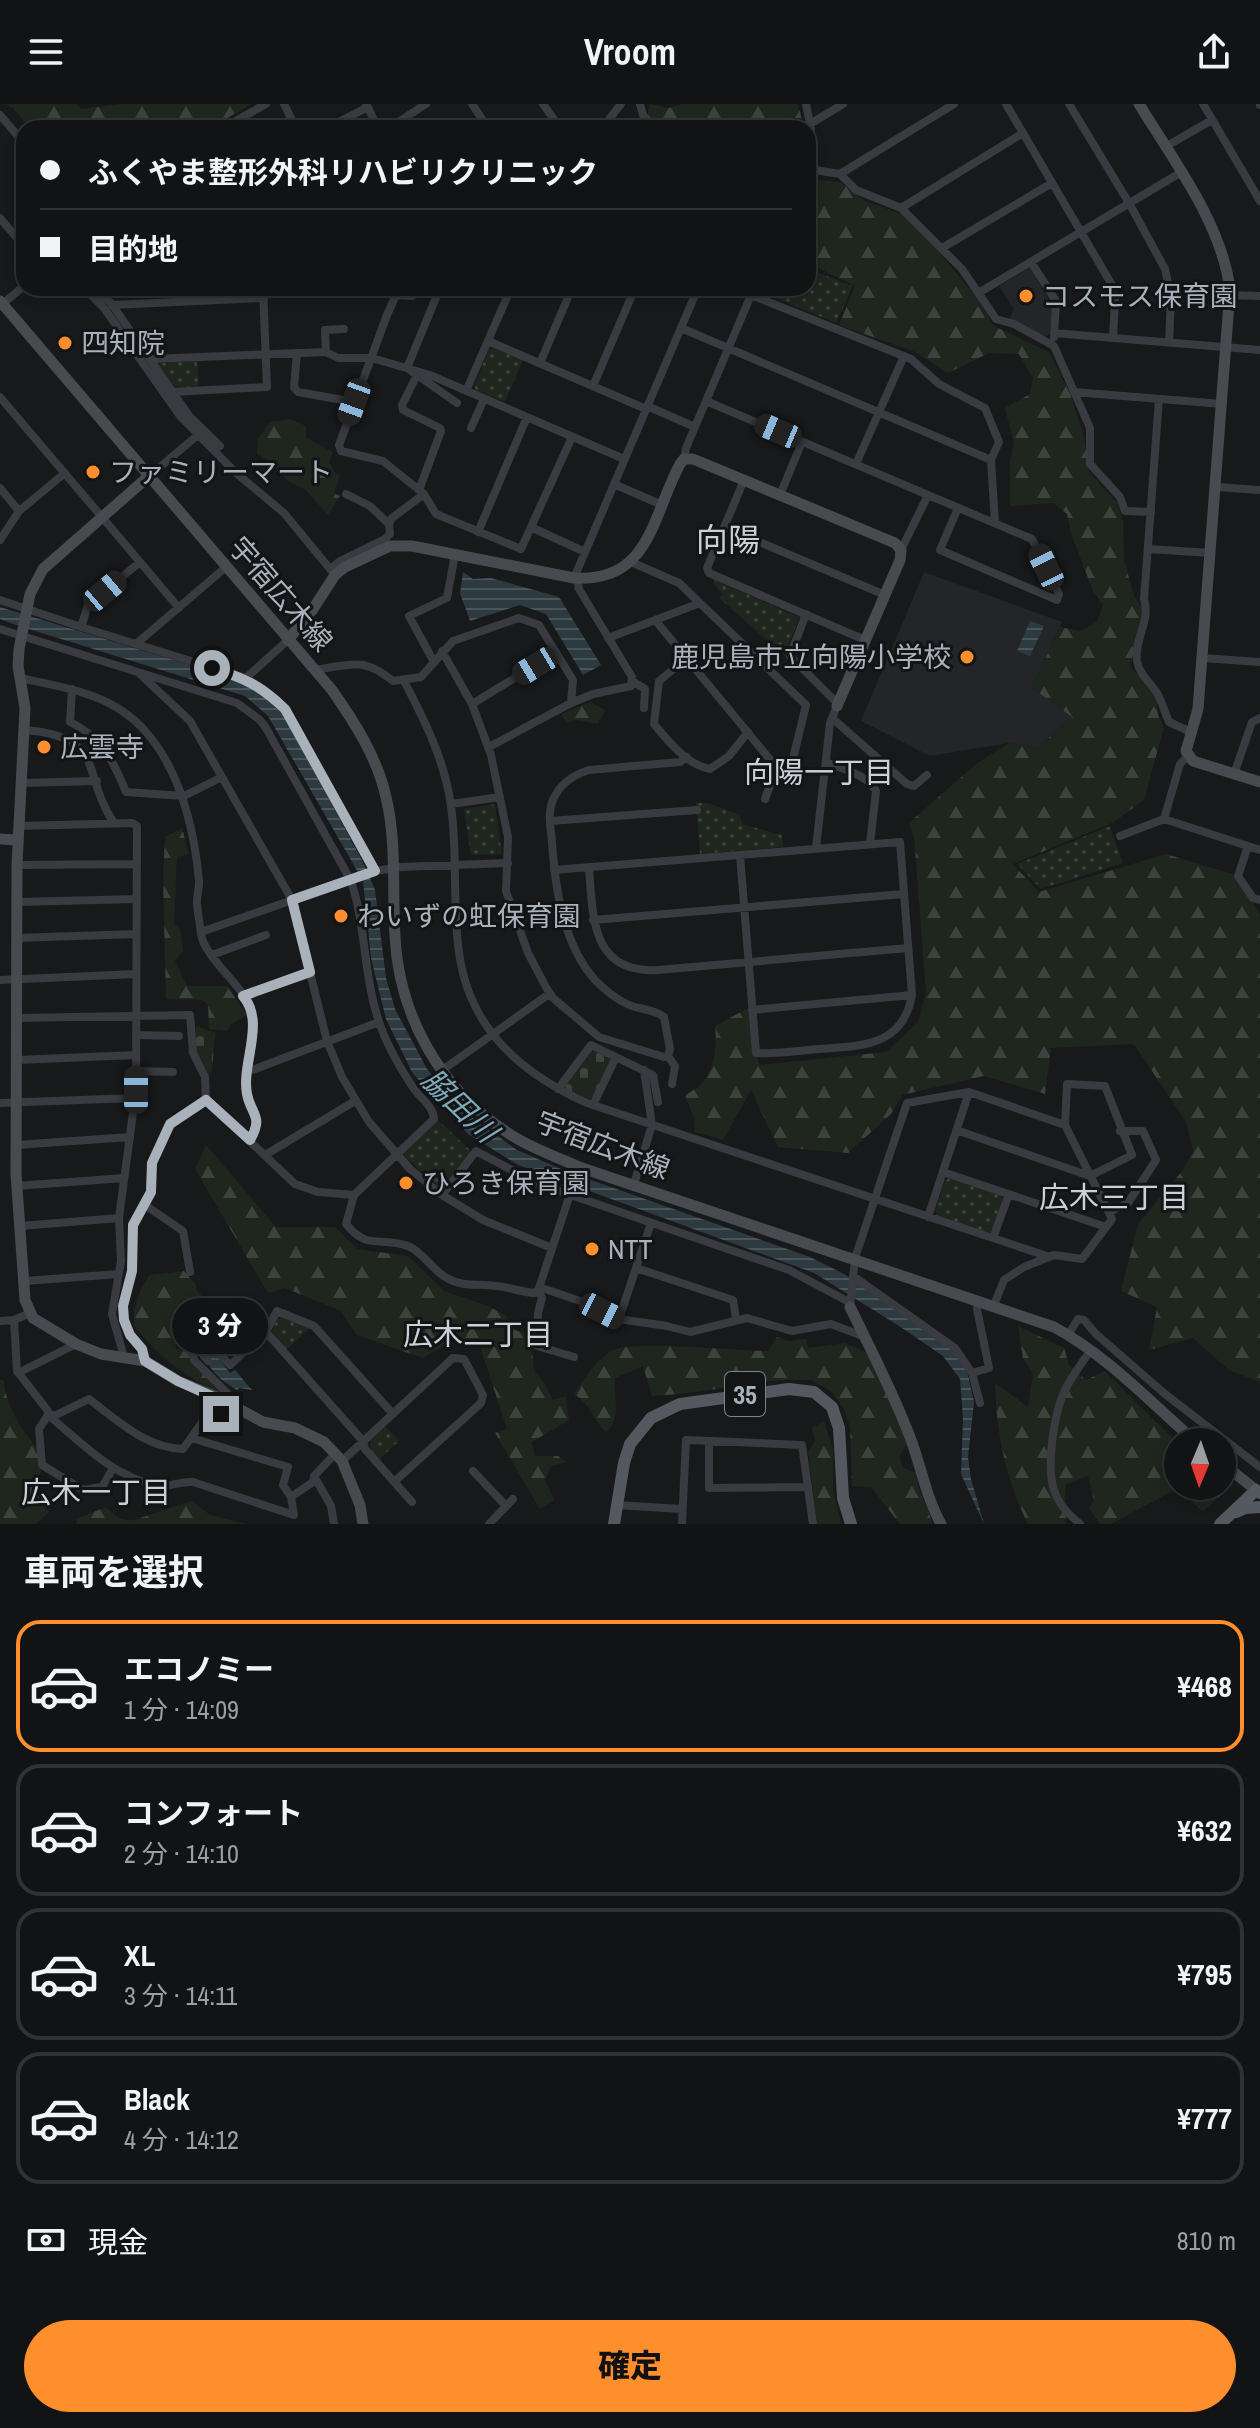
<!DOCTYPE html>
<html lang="ja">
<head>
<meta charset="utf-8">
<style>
  body { margin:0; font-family:"Archivo Narrow","Noto Sans JP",sans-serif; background:#1f2022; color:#f1f3f6; height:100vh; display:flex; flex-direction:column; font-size:30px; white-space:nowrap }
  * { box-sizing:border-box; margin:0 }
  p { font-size:26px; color:#9c9ea0 }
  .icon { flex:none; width:44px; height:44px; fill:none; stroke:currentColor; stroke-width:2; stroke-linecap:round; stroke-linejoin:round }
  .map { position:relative; height:1420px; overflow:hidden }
  .side { display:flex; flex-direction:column; background:#121314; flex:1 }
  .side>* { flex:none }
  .top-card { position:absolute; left:16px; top:16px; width:800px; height:176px; border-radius:24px; box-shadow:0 4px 12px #0003,0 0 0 2px #313234; display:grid; align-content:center; height:176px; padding:0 24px; background:#121314 }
  .needle { width:52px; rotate:182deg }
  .buttons { position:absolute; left:1164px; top:1324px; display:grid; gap:16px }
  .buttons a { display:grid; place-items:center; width:72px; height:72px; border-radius:50%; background:#121314; box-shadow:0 4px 12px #0003,0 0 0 2px #313234; font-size:40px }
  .end { position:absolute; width:36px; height:36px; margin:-18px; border:10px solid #a9b2bb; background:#111; box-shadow:0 0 0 4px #111 }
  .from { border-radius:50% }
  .bubble { position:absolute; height:56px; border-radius:28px; background:#121314; box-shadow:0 4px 12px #0003,0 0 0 2px #313234; font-size:26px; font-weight:800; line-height:56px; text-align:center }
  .car { position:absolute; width:24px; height:48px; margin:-24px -12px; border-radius:10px; box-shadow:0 0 6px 2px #0007; background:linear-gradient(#222 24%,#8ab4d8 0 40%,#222 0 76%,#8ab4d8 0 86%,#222 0) }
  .top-card b { display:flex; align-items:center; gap:28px; height:76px; font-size:30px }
  .top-card b+b { border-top:2px solid #313234 }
  .top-card i { width:20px; height:20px; background:#f1f3f6 }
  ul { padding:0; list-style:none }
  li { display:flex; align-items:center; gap:24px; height:132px; margin:0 16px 12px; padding:0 8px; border:4px solid #313234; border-radius:24px }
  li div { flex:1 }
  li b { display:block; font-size:30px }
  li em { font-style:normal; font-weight:800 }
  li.active { border-color:#ff8e2c }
  li>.icon { width:72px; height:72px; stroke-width:1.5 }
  h2 { padding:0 24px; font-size:36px; line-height:96px }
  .pay { display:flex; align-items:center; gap:20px; height:88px; padding:0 24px; font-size:30px }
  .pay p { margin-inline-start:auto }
  .primary-button { display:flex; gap:16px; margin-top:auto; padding:16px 24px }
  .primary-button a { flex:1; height:92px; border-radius:48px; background:#ff8e2c; color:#111; font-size:32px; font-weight:800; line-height:92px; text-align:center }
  header { display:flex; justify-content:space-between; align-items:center; height:104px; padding:0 24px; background:#121314; font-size:36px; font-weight:800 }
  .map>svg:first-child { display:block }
</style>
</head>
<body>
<header><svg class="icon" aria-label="menu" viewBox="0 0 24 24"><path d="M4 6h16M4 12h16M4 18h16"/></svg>Vroom<svg class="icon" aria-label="share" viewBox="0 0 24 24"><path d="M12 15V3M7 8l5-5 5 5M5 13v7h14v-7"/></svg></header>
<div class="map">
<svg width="1260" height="1420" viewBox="0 0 1260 1420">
  <defs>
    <pattern id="grass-dots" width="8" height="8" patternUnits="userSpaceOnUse" patternTransform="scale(2)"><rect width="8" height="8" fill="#1e261d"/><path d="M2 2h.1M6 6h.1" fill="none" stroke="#3c433c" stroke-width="1.8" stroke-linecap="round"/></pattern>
    <pattern id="forest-firs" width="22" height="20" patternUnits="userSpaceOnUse" patternTransform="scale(2)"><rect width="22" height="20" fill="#1e261d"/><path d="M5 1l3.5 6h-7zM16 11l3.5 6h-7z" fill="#3c433c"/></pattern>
    <pattern id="cemetery-stones" width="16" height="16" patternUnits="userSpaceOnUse" patternTransform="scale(2)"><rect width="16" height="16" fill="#1e261d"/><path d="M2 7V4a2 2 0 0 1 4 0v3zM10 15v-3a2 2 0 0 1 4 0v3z" fill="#3c433c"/></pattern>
    <pattern id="water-rules" width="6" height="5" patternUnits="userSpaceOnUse" patternTransform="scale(2)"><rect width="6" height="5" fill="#2d3b40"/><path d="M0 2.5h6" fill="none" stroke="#49555a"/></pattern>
  </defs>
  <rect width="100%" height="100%" fill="#18191b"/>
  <path fill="#242528" d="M1030,164L1052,201L1050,230L1045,233L1009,215L1014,206L999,182Z
    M924,468L1062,518L1032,584L1072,613L1037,644L1009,639L930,652L861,617Z"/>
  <path fill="url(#grass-dots)" d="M808,165L853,182L836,219L761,188L760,184H808Z
    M494,244L523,256L505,298L476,286L474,282L489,245Z
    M197,257L199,282C171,285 175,285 159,262V259Z
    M714,476L799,513L785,552L719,494L722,490L713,479Z
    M696,699H708L740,711L742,720L782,731L783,743L700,750Z
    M495,700L502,750L471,751L464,705Z
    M1110,722L1123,759L1041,785L1017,760Z
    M437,1015L471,1047L444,1084H440L404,1052L405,1048L433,1022Z
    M950,1074L1002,1091L1004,1097L993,1127L989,1129L937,1112L935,1106L945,1076Z
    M282,1213L310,1224L286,1246L272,1227L277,1215Z
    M385,1322L399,1337L380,1355L370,1344V1337Z"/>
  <path fill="url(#forest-firs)" d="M4,0H77L81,5L119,0H251L211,24H30L13,4Z
    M649,0L669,4L682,0H798L804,24H646Z
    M808,75L840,78L865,97L902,110L923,129L978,195L994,222L1049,248L1070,289L1084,333L1089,368L1117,399L1123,416L1124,456L1134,492L1144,507L1130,562L1156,591L1158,611L1164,623L1144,696L1114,718L1013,760L1039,788L1166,750L1239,772L1260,811V1278L1229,1266L1193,1234L1149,1246L1157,1203L1121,1187L1138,1120L1182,1067L1193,1047L1186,1018L1134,940L1051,944L1045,990L984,972L902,991L891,1010L848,1049L778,1043L751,986L723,1036L695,1028L694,1015L685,991C713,978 718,950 715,922L748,904L759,961L886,948L918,918L926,889L914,733L909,719L976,660L1009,639L1037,644L1072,613L1032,584L1060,523L1079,527L1097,518L1103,501L1093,487L1071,429L1067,410L1053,399L1010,402V357L1014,340L1005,304L1030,290L1033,274L1019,250L989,249L948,269L915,248L839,221L855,182L808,159Z
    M290,315L306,322V334L333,348L329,358L335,369L340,371L334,389L340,392L328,411L306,386L289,378L268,356L257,350L258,335L270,318Z
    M590,598L605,606L598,620L575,616L567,619L561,610Z
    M182,724L189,750L177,753L174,820L180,825L183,847L175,857L187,882H227L247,911L231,920L227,927L209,925L208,901L202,896L166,895L163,772L165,733Z
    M206,1041L276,1123H335L357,1145L408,1152L444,1187L486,1201L505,1211L515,1226L531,1232L534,1266L546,1281L553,1296L566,1292L569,1316L532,1338L535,1352H558L567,1358L551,1362L545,1376L554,1396L540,1405L495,1329L507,1325L479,1239L451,1237L423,1254L357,1231L341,1207L285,1184L268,1189L195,1065Z
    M184,1167L196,1181V1186L202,1190L193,1198L211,1216L218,1219L203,1234L193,1226L178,1229L175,1236L176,1244L188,1249L191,1256L225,1291C189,1275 158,1253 134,1222C133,1201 138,1187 150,1171Z
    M1018,1222L1064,1244L1069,1261L1086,1276L1105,1267L1178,1340V1382H1221L1226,1387L1203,1407L1176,1385L1111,1420H1100L1089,1404L1094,1396L1088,1372L1065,1381L1066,1420H1028C1006,1377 996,1327 995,1279L1028,1303L1033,1270L1023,1255Z
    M777,1233L789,1237L806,1235L808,1244L845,1239L870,1250L908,1338L899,1353L904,1364L916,1369L918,1382L933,1420H900L871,1383L852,1382L850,1323L844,1305L832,1288L811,1276H777L680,1290L652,1292L643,1262L615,1274C613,1292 622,1316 606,1328C592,1315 592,1302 574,1290C584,1276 595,1257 611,1247C630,1235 739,1247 768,1247Z
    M0,1275L4,1277C7,1308 25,1329 44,1353C39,1377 33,1387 49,1408L36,1420H0Z
    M824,1317L833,1345V1385L841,1420H817L808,1348L815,1336L812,1324Z
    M192,1397L210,1411L246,1420H77L76,1415L106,1403C115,1412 121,1417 134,1416Z"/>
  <path fill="url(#cemetery-stones)" d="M196,922L216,929C212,943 215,959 210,972L196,949Z
    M595,947L609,954L610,958L593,993L589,995L566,985L565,981L591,948Z"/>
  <path fill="url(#water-rules)" d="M463,468L473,475L491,474L559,493L601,561L583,571L546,510L520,501L470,517L460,489Z
    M0,503L233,574L266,590L281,606L364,760L375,786L386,874L395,905L427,965L465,1008L517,1046L568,1068L810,1153L844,1170L938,1233L960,1255L968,1271L974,1298L968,1353L971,1375L984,1420L961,1370L963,1314L960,1275L943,1252L899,1222L814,1169L518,1061L468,1030L436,996L412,968L386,915L371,854L363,777L268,612L245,592L16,521L0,515Z
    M1030,517L1044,522L1030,552L1017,547Z
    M211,1244L230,1269L235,1266L252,1286L239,1284L237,1286C224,1278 209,1268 206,1252Z"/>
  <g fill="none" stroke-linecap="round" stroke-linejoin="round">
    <path stroke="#393b40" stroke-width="8" d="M284,0L296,24
      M366,0L378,24
      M472,0L488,24
      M543,0L560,24
      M640,0L643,11L656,24
      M806,0L811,25L808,34
      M1006,0L1112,181L1115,196L1113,234
      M1069,0L1129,99L1165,165L1171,192L1169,239
      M1203,0L1260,97
      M1260,0V1
      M0,11L24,39
      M337,19L368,3
      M810,20L843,0
      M223,24L266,0
      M389,24L426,0
      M602,24L621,0
      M1165,43L1212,16
      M808,65L840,70L856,86L901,104L962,165L996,215L1014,220L1054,242L1090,324V360L1120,393L1125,407L1151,408
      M840,70L954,0
      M901,104L1023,29
      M0,114L24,142
      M942,144L1052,79
      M1031,158L1056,197L1054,233
      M84,184L104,204L180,312L236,369L284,409L335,471
      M93,184L111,199L190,313L220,342
      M440,184L407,264L457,299
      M980,188L1180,69
      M751,191L911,255L939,280L985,304L999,338L991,356L995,419
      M1230,191L1260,192
      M412,192L396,191L387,211L339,341L341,347L383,357L424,390L436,410L521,445L572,333
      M112,201L264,194
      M0,202L24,182
      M681,224L991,356
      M1054,229L1260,246
      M488,237L646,305
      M326,248L325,226L344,225
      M297,249L294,283L298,288L354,298
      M150,255L326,248L338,254H372L430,271L624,355
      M540,259L572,184
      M417,271L402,301L403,306L440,324L441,327L419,386
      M593,282L635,184
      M466,287L511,184
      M172,288L267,283L263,184
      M1074,288L1222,300
      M0,293L179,504
      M1159,295L1144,495C1151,518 1134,534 1137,557C1139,570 1150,578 1157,589C1162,598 1165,609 1169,618L1191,628
      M706,297L1032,435L1059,490L1057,496L940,446L958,404
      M647,302L695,323
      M471,324L484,295
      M684,355L686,344L754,184
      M856,360L904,252
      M148,373L198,331
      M744,376L707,464L709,469L865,536
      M614,380L662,401
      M1216,383L1260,386
      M0,384L19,407
      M346,390L370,402L389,420
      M780,391L802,338
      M724,423L885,491
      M533,424L585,448
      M478,428L527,313
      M0,436L19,407L65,369
      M1148,445L1211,449
      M901,446L928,391
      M140,458L88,501L81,523L246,574L266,587L291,614L375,767
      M631,458L679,479L806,601L792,659L772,658L655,516
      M330,465L340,457L385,435L390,430L389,420L392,414L424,390
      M574,474L698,184
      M0,496L81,523
      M806,510L790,552L838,600
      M0,525L237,599L260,616L266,624L351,777C367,825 363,878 382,926C390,947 402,967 414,985C422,996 433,1002 434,1015L354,1091L346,1120C368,1147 379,1132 408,1142C423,1148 433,1167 447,1174C464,1184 479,1179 496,1182C509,1183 521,1188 534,1189L542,1184L580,1197L619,1215L667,1222L690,1228L747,1214L792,1227L831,1220L865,1233
      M608,534L700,499
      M136,540L226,463
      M442,547L472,600L491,651L508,733L506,787L528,849L547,885L553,894L599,933L664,953L668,952L670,945L664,913C655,906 646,906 635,903C621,899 606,887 595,876C563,840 555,784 552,738C551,724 547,709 553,696C560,679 573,671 589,666L680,658L687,653
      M687,554L659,577L654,620C669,638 687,661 710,665L729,652L748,628
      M1202,554L1260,558
      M434,558L409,512L447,494L455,450
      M314,566C351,561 362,552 393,577L421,573L453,537L519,514L539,521L573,576L571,599L489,643
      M139,569L190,617L292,796L327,937L342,973L369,1018L410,1065L442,1091L483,1116L552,1144
      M20,574C67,584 113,590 146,628C181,668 194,725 199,776C200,784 196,792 197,800C198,810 200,820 201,830C204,852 240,880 249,900C261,925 245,959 246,985C247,1008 265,1011 250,1036
      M246,574L288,536
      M404,577C425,617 445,657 451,702C458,751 452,800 459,848C469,925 521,969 587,999L1047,1152
      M632,577L645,585L644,604
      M72,585L70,618C102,633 113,656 126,688L184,692L222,673
      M571,599L593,590L631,582L632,573L579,485L577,474
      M472,600L556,549
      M832,614L907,680L914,682L927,671
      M25,626C108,633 80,669 114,719
      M826,658C842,665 868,671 876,687L870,740
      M1234,670L1252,618L1260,614
      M21,679L97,677
      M765,695L775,668L776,658
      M451,700L500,693
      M1164,715L1180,660L1188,652
      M550,717L697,706
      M18,722L132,719L137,722L136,986L119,1114L121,1157L112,1210L124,1253
      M1120,732L1164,715L1260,746
      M1248,742L1238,772L1253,794L1260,796
      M816,744L830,619L837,602
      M17,761L137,760
      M589,764C593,813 591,870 658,866L908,844
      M554,766L900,738L912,891C903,943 861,942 819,945C798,947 777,950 756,949L740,751
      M17,798L137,795
      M593,816L904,790
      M201,828L375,767L401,763L508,759
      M17,834L136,830
      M212,851L266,831
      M0,876L136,870
      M243,892L310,868
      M752,906L912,891
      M17,914L190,911L193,949L205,973L206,996
      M136,931L179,932
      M668,952L675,962L672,980
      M17,956L136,951
      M136,967L173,968
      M441,967L549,890
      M247,968L379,918
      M558,985L591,941L653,971L658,998
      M0,999L135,994
      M593,1001L616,953
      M956,1026L1090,1072L1132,1051L1105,982L1067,980L1065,1021
      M16,1041L130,1033
      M265,1051L355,997
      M943,1068L1106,1123
      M634,1080L652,1021L644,966
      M17,1082L124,1074
      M442,1091L476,1047L536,1079L789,1166L849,1198
      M145,1101L183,1127L190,1168
      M1109,1108L1128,1099L1156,1056L1143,1027H1120
      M928,1113L969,988
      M20,1122L119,1114
      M993,1134L1009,1090
      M636,1164L733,1196L736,1215
      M853,1172L955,1244L972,1269L980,1299
      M24,1177L119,1170
      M850,1203L855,1154L907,999L969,988L1065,1021L1112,1115L1082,1155L1054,1151L1024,1163L1004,1176L994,1201
      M619,1215L651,1119
      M14,1216L17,1267L48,1307V1311C81,1338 113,1373 156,1381C169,1384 180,1377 193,1378L294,1411L291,1393L313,1378L314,1372L336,1349
      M0,1217L14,1216L30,1209
      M266,1228L363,1337L365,1345L412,1398
      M1068,1231L1078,1215L1084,1216L1096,1230L1165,1290L1260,1363
      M574,1253L537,1242L538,1209L542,1194L538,1187L579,1063
      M145,1257L142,1245L130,1231L124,1216L123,1202L132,1167L133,1121L151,1088L152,1059L170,1020L206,996L295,1080L318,1088L354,1091
      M208,1257L203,1251L204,1247L213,1243L230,1261L266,1228L277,1207L314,1222L393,1310
      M24,1266L76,1240
      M972,1269L989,1264L977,1205L979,1196
      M227,1299L228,1290L194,1256L193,1249L206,1234L225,1228L228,1221
      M191,1334L288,1363L283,1381L291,1393
      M709,1337V1384L808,1383
      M342,1357L453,1254L464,1255L483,1291L481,1299L394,1378
      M112,1366L102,1383L83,1386L42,1361L39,1325L48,1311H56L89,1295C117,1316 146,1344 183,1345L203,1317L221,1310L231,1301
      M473,1367L506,1402
      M314,1372L331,1402L334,1420
      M617,1401L681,1405
      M489,1420L513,1395
      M682,1420L686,1336L802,1341L813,1420
      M1080,1420C1069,1411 1058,1400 1054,1386C1046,1362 1054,1311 1064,1288C1071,1273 1081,1260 1091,1246"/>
    <path stroke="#474b50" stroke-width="11" d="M1139,0C1173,56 1222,119 1230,186L1198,605L1186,647L1193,657L1260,678
      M0,197L332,586C355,619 377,653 386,693C397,739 392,785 395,832C399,912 440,985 508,1029C530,1044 555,1052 579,1063L1054,1223C1108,1252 1150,1298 1196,1338
      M148,373L43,465L30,490L19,545L18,562L25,604L17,761L16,1070L25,1196L33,1214L76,1240L101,1250L145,1257L178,1277L217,1293L263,1318L295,1324L324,1338L342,1357L360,1401L363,1420
      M288,536L313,505L335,471L345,463L390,442H412L574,474C650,479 652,412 680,360L684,355H693L895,439L901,446L900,456L837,602
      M0,735L17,736
      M850,1203C871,1246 893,1288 910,1333C921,1362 926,1393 941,1420
      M1222,1359L1256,1386"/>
    <path stroke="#54595f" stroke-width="12" d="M1236,1408L1245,1404L1260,1403
      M614,1420L624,1359L630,1340L651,1314L680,1300L789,1285L814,1288L832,1303L839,1324L843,1394L851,1420
      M1220,1420L1256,1386L1260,1389"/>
  </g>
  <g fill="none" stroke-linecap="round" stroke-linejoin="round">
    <path stroke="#a9b2bb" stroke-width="10" d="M212,564C244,574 260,581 285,605L375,767L292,796L310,868L243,892C266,919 241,959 247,990C251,1011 264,1012 250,1036L206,996L170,1020L152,1059L151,1088L133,1121L132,1167L123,1202L124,1216L130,1231L142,1245L145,1257L178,1277L231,1301L221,1310"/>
  </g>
  <g fill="#ff8e2c" stroke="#131416" stroke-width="3">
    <circle cx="1026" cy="192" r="8"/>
    <circle cx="65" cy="239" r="8"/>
    <circle cx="93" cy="368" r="8"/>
    <circle cx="967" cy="553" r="8"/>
    <circle cx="44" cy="643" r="8"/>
    <circle cx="341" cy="812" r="8"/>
    <circle cx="406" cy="1079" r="8"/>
    <circle cx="592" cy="1145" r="8"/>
  </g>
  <g text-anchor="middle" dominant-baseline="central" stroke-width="6" stroke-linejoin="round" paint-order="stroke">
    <rect fill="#131416" stroke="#7c838a" stroke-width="2" x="725" y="1268" width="40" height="44" rx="6"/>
    <g font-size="26" font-weight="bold" fill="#a9b2bb">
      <text x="745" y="1290">35</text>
    </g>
    <g font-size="28" fill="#a9b2bb" stroke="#131416" text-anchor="start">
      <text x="1042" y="192">コスモス保育園</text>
      <text x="81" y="239">四知院</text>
      <text x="109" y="368">ファミリーマート</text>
      <text x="951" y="553" text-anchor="end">鹿児島市立向陽小学校</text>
      <text x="60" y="643">広雲寺</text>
      <text x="357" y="812">わいずの虹保育園</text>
      <text x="422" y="1079">ひろき保育園</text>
      <text x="608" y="1145">NTT</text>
    </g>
    <g font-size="28" fill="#a9b2bb" stroke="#131416">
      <text transform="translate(281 490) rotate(49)">宇宿広木線</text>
      <text transform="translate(603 1041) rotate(21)">宇宿広木線</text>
    </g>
    <g font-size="30" fill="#cbd0d7" stroke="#131416">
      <text x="819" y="668">向陽一丁目</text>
      <text x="1114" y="1093">広木三丁目</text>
      <text x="478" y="1230">広木二丁目</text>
      <text x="96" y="1388">広木一丁目</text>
    </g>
    <g font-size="30" font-style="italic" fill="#7ea9b9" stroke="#131416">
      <text transform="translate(460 1001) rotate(44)">脇田川</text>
    </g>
    <g font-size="32" fill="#cbd0d7" stroke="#131416">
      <text x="728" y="435">向陽</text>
    </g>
  </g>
</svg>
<div class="buttons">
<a><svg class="needle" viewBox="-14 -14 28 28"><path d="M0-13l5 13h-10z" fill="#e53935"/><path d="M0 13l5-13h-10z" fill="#9c9ea0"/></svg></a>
</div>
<i class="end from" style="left:212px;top:564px"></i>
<i class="end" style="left:221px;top:1310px"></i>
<div class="bubble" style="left:172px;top:1194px;width:96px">3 分</div>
<i class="car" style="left:354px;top:298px;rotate:200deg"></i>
<i class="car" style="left:778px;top:327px;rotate:293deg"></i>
<i class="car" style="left:1046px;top:463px;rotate:334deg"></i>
<i class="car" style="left:105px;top:487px;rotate:50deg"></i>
<i class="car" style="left:535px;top:562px;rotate:239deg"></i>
<i class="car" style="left:136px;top:986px;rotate:0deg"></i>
<i class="car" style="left:602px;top:1207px;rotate:117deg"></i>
<div class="top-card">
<b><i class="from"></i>ふくやま整形外科リハビリクリニック</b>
<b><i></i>目的地</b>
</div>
</div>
<section class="side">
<h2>車両を選択</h2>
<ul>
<li class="active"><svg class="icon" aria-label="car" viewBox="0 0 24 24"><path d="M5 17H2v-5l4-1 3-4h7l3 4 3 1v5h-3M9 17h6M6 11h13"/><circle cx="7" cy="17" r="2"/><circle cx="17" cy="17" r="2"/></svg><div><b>エコノミー</b><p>1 分 · 14:09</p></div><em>¥468</em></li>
<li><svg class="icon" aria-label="car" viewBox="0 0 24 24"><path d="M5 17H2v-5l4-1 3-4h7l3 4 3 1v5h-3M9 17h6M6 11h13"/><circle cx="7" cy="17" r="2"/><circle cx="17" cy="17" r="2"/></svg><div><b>コンフォート</b><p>2 分 · 14:10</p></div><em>¥632</em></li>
<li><svg class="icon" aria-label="car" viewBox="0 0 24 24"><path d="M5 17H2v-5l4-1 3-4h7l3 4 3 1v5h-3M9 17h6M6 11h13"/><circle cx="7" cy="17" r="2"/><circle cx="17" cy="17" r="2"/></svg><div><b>XL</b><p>3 分 · 14:11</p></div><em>¥795</em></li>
<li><svg class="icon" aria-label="car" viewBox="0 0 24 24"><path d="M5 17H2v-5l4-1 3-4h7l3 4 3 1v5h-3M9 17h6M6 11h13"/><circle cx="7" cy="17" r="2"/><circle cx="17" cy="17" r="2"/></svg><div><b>Black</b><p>4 分 · 14:12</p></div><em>¥777</em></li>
</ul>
<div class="pay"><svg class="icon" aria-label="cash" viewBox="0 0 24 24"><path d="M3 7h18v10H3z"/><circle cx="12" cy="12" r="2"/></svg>現金<p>810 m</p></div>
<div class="primary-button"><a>確定</a></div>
</section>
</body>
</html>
